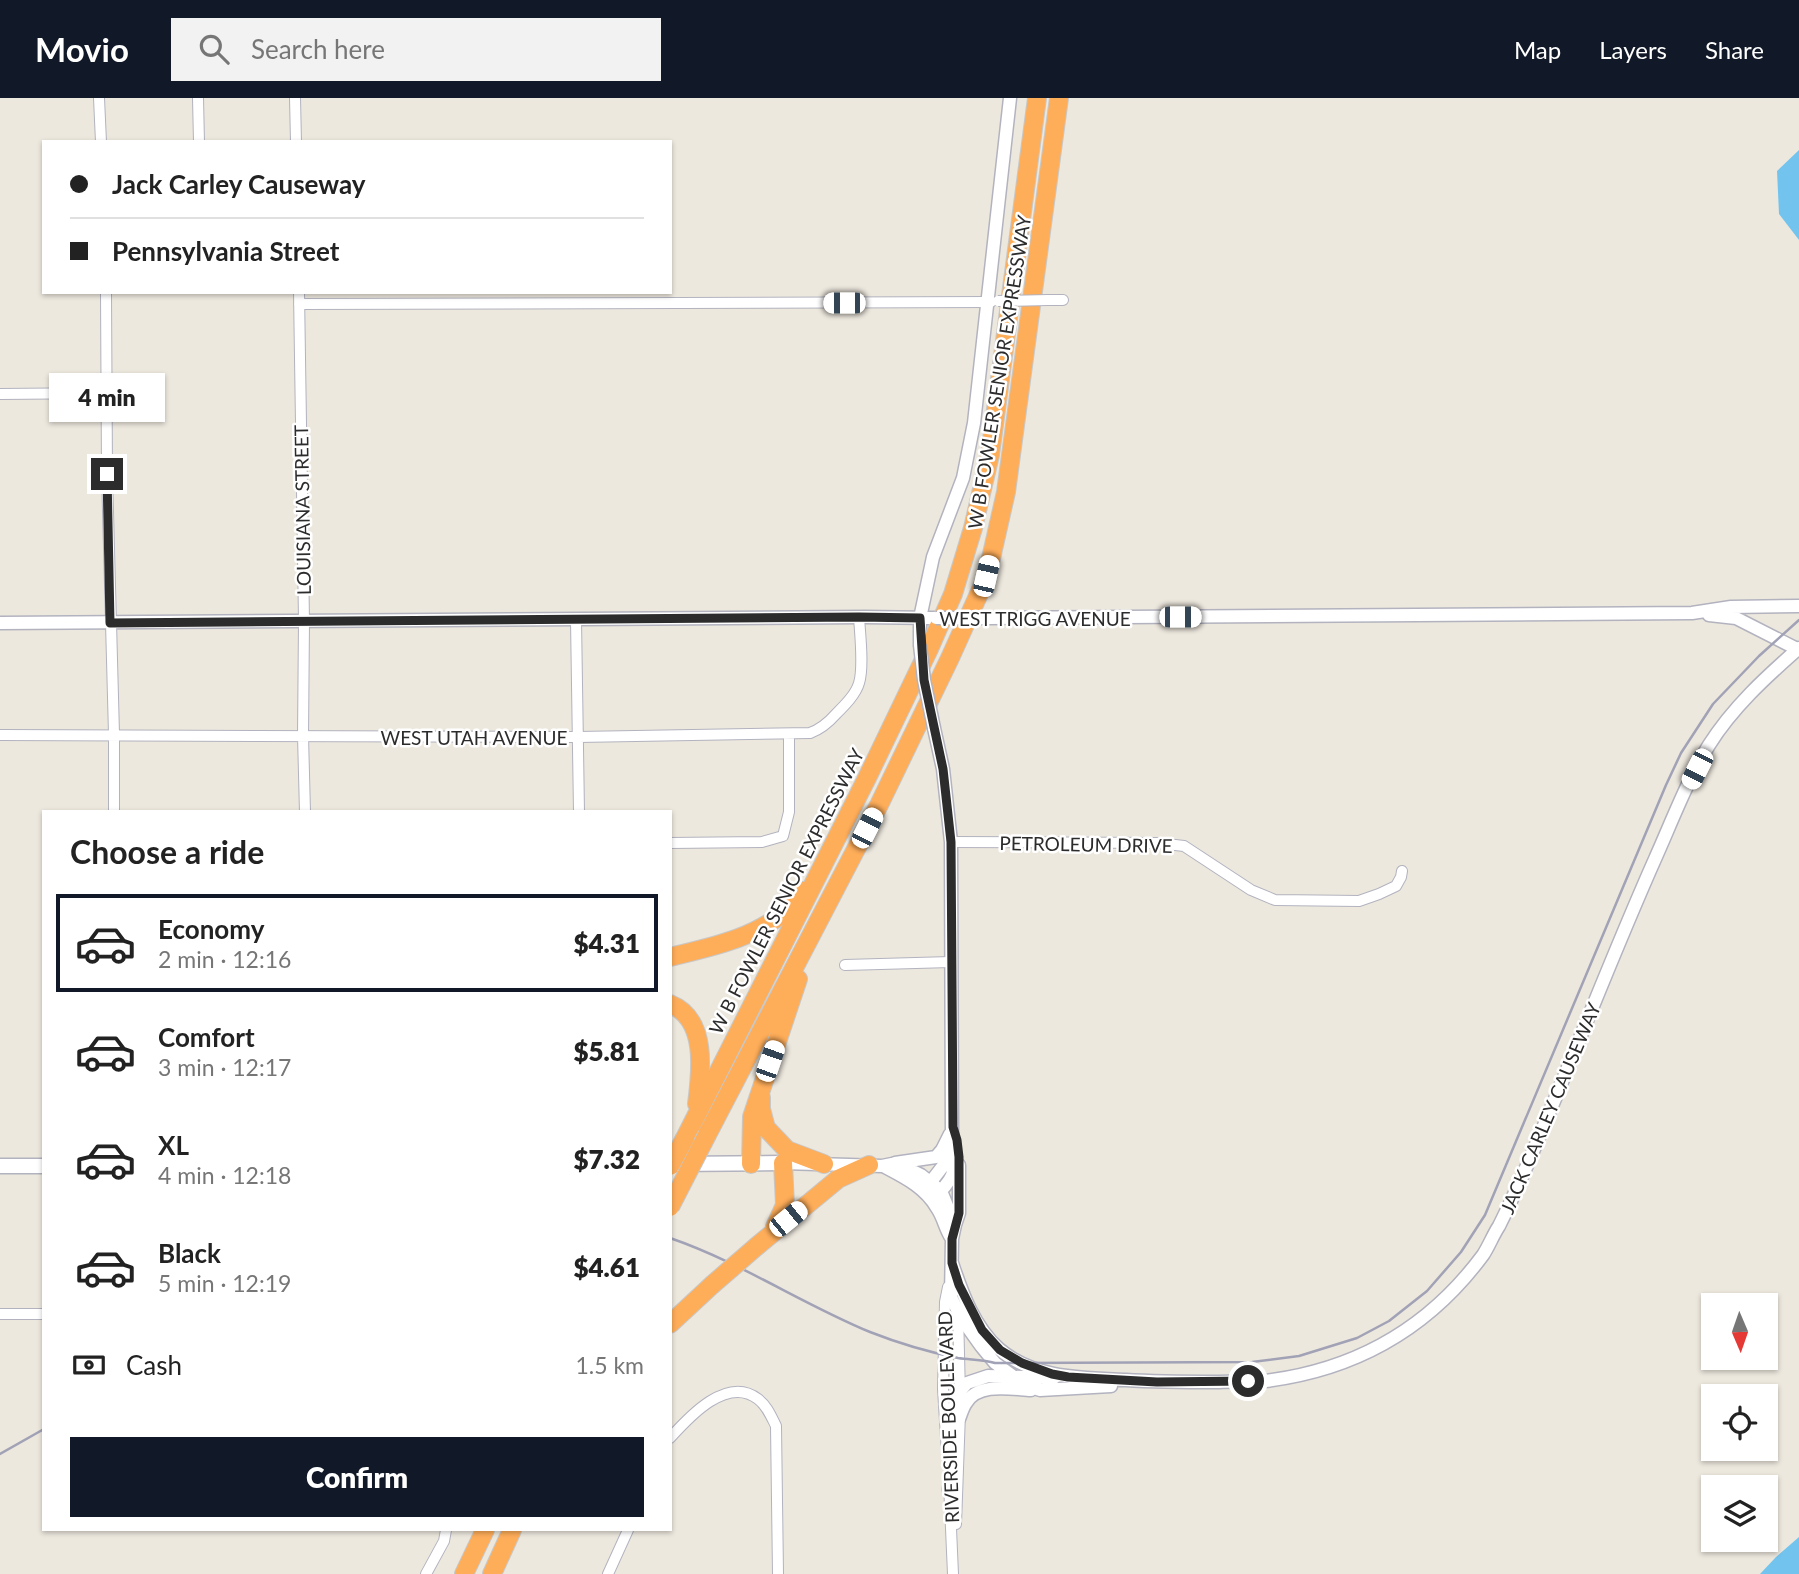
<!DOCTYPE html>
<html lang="en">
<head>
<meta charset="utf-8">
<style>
  body { margin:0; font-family:Lato,sans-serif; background:#f2f2f2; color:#222; height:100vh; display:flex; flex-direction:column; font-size:26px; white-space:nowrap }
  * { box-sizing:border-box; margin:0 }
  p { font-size:23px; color:#767676 }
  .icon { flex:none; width:38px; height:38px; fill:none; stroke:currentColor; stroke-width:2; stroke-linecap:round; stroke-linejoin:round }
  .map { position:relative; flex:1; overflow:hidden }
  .drawer { position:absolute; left:42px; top:712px; width:630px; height:721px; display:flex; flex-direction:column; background:#fff; border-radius:0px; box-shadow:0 2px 5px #0004 }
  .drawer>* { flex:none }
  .top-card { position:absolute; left:42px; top:42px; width:630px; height:154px; border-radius:0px; box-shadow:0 2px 5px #0004; display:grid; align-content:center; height:154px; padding:0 28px; background:#fff }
  .needle { width:46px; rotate:178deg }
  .fabs { position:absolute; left:1701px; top:1195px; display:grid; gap:14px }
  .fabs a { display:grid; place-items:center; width:77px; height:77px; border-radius:0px; background:#fff; box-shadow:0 2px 5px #0004; font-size:35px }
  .end { position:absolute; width:32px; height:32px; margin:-16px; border:9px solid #2c2c2c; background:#fff; box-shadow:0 0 0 4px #fff }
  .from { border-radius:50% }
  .bubble { position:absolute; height:49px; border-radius:0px; background:#fff; box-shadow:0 2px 5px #0004; font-size:23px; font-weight:800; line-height:49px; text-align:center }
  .car { position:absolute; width:21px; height:42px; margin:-21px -10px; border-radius:9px; box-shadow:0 0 5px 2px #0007; background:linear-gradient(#fff 24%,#345 0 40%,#fff 0 76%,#345 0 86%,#fff 0) }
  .top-card b { display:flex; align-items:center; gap:24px; height:66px; font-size:26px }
  .top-card b+b { border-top:2px solid #e0e0e0 }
  .top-card i { width:18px; height:18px; background:#222 }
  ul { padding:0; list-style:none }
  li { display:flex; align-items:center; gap:21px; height:98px; margin:0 14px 10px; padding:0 14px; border:4px solid transparent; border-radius:0px }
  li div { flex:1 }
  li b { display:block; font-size:26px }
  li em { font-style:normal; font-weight:800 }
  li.selected { border-color:#111827 }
  li>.icon { width:63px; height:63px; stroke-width:1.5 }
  h2 { padding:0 28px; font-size:32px; line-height:84px }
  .pay { display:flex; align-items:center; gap:18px; height:77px; padding:0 28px; font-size:26px }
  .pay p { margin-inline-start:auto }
  .action { display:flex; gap:14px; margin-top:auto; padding:14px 28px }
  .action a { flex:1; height:80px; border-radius:0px; background:#111827; color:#fff; font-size:28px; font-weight:800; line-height:80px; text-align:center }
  header { display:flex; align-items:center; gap:42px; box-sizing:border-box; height:98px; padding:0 35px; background:#111827; color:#fff }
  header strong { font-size:33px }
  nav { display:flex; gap:38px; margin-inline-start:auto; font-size:24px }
  .search { width:490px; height:63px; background:#f2f2f2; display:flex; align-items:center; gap:18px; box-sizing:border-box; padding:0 24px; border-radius:0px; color:#767676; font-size:26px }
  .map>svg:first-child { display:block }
</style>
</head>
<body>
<header>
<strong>Movio</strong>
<div class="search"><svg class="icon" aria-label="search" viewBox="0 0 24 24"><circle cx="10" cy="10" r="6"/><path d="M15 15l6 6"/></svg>Search here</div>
<nav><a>Map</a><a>Layers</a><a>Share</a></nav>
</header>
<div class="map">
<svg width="1799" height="1476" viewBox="0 0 1799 1476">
  <rect width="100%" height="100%" fill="#ede8de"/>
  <path fill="#72c4ef" d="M1799,52V142L1779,116L1777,73Z
    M1799,1439V1476H1760L1776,1459Z"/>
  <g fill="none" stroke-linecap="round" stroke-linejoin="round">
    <defs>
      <path id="minor" d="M99,0L101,44
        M198,0L199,44
        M295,0L296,44
        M106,194L107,376L114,636V714
        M299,194L304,523L303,638L305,714
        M1048,202H1063
        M299,206L991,204
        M0,296L107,295
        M576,522L579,714
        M0,637L578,639L810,635C821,631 829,624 836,616C845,607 856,596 859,585C864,569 860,536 859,519
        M951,744L1158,745L1184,748L1251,792L1275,802L1359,803L1379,796L1396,788L1401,779L1402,773
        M670,745L762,744L783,738L789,714V636
        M845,867L951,864
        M958,1214L960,1297
        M0,1216H44
        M670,1340C689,1319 727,1277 758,1301C767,1308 771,1318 776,1328L778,1476
        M947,1356L943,1291L945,1204L948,1189
        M949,1385L953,1476
        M956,1426L960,1315
        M426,1476L444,1443L446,1432
        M608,1476L628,1432"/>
      <path id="tertiary" d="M1709,517L1736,520L1797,551
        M988,520L1692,515L1731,509L1799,508
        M0,525L865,519L936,520
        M920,547V520L933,459L963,380L974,325L1010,0
        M783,1065L882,1068L892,1066L905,1069L921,1077L941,1093L955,1127L952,1141L951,1199L961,1220L981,1248L995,1265L1025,1287L1040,1292L1111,1288
        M895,1065L936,1059L942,1052L950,1036
        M883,1068C904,1079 925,1089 937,1110C944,1120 945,1131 952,1141
        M926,1090L943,1068L951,1049
        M932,1102C954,1080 957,1076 952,1045L951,744L943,671L934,630
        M955,1127L959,1115V1067
        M952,1165C962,1195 974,1229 999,1251C1034,1281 1083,1280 1126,1282C1157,1284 1188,1284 1219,1284C1234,1283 1250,1284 1265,1283C1355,1272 1429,1230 1483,1157C1489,1148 1493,1137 1499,1128C1518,1090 1534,1052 1550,1013C1585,929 1618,844 1655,761C1672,723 1687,683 1709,647C1733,609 1766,579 1799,550
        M959,1321C961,1316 963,1309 966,1305C978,1284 1011,1291 1031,1292
        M949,1392L952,1362L953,1324L956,1298L960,1293L967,1285L988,1278L1054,1280"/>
      <path id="secondary" d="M670,1066L783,1065
        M0,1068H44"/>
      <path id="motorway" d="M670,859C711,849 757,840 789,810C794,805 798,798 803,793
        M670,906C708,921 701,974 697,1006
        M761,999V1011L766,1030L787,1052L824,1066
        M707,1037L879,707L950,560L987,478L1006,394L1059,0
        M685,1040L867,680L929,551L953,496L973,430L990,357L1037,0
        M751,1066L752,1019L798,881
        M775,1129L785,1107L783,1065
        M757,1148L838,1081L869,1067
        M670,1226L712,1187
        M464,1476L485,1432
        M492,1476L512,1432"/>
    </defs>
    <use href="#minor" stroke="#b2b3bf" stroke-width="12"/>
    <use href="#tertiary" stroke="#b2b3bf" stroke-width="15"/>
    <use href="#secondary" stroke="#b2b3bf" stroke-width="17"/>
    <use href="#motorway" stroke="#c8c8c8" stroke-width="20"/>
    <use href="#minor" stroke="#fff" stroke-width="10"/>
    <use href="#tertiary" stroke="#fff" stroke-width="12"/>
    <use href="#secondary" stroke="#fff" stroke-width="14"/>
    <use href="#motorway" stroke="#fead59" stroke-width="18"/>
    <path stroke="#a1a2b6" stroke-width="2.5" d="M670,1140C740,1164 802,1206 870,1234C898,1245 928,1254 958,1260C970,1262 983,1261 995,1265L1252,1264L1299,1258L1357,1240L1389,1223L1427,1193L1461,1154L1485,1117L1666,687L1681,655L1713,606L1759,558L1799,522
      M0,1356L44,1331"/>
    <defs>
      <path id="minor-bridge" d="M998,203L1048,202"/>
      <path id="tertiary-bridge" d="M936,520H988
        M920,547L924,582L934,630"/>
      <path id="motorway-bridge" d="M670,1068L685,1040
        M670,1109L707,1037
        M712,1187L757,1148"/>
    </defs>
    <use href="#minor-bridge" stroke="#b2b3bf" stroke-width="12" stroke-linecap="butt"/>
    <use href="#tertiary-bridge" stroke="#b2b3bf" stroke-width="15" stroke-linecap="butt"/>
    <use href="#motorway-bridge" stroke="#c8c8c8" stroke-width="20" stroke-linecap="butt"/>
    <use href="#minor-bridge" stroke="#fff" stroke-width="10"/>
    <use href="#tertiary-bridge" stroke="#fff" stroke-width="12"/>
    <use href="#motorway-bridge" stroke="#fead59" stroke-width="18"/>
  </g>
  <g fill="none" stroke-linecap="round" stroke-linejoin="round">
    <path stroke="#2c2c2c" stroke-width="9" d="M107,376L110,525L859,519L920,520L924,582L943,671L951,744L953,1029L957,1042L959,1059V1115L952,1141V1165L959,1187L982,1232L1000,1252L1022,1265L1052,1276L1068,1279L1157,1284L1248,1283"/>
  </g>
  <g text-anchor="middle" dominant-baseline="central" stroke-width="5" stroke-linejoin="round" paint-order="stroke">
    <g font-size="19" fill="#2c2c2c" stroke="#fff">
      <text transform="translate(999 274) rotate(-81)">W B FOWLER SENIOR EXPRESSWAY</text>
      <text transform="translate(302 412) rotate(-91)">LOUISIANA STREET</text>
      <text x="1035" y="520">WEST TRIGG AVENUE</text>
      <text x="474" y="639">WEST UTAH AVENUE</text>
      <text transform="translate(1086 746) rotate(1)">PETROLEUM DRIVE</text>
      <text transform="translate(786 793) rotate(-63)">W B FOWLER SENIOR EXPRESSWAY</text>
      <text transform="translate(1550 1010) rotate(-67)">JACK CARLEY CAUSEWAY</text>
      <text transform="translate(948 1319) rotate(-92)">RIVERSIDE BOULEVARD</text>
    </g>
  </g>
</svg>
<div class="fabs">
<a><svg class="needle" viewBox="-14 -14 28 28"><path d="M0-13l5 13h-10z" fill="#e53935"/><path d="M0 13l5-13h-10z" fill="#767676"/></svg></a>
<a><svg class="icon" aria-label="locate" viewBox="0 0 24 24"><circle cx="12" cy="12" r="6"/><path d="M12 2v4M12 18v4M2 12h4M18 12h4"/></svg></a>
<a><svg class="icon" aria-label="layers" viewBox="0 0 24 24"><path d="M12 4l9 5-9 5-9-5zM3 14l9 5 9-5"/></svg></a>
</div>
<i class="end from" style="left:1248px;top:1283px"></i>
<i class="end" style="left:107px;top:376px"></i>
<div class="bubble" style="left:49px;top:275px;width:116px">4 min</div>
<i class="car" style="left:844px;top:205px;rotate:270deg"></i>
<i class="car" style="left:986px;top:478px;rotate:13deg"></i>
<i class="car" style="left:1180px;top:519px;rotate:90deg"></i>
<i class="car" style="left:1697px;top:671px;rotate:207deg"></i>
<i class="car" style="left:867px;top:730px;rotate:27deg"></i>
<i class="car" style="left:770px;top:963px;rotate:19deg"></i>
<i class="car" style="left:788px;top:1121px;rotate:51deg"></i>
<div class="top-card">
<b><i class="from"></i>Jack Carley Causeway</b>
<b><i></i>Pennsylvania Street</b>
</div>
<section class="drawer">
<h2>Choose a ride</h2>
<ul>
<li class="selected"><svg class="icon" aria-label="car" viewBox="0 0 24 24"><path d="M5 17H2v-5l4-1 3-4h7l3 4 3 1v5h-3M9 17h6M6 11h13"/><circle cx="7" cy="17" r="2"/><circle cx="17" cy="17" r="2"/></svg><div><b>Economy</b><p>2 min · 12:16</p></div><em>$4.31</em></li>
<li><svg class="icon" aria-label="car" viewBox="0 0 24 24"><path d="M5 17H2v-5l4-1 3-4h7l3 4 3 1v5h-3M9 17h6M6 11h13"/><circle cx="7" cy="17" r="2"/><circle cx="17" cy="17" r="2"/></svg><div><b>Comfort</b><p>3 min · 12:17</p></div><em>$5.81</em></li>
<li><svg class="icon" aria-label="car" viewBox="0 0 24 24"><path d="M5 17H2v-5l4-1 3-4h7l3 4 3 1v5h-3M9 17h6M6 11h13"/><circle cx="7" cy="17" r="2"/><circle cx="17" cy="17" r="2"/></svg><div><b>XL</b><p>4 min · 12:18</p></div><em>$7.32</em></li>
<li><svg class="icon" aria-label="car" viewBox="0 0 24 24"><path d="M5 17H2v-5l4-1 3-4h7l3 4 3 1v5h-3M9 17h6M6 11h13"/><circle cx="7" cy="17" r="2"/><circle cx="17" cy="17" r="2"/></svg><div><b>Black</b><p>5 min · 12:19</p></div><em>$4.61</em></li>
</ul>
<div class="pay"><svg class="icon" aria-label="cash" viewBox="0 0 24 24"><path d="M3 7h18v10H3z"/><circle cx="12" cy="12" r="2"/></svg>Cash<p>1.5 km</p></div>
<div class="action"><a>Confirm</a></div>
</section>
</div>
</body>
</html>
